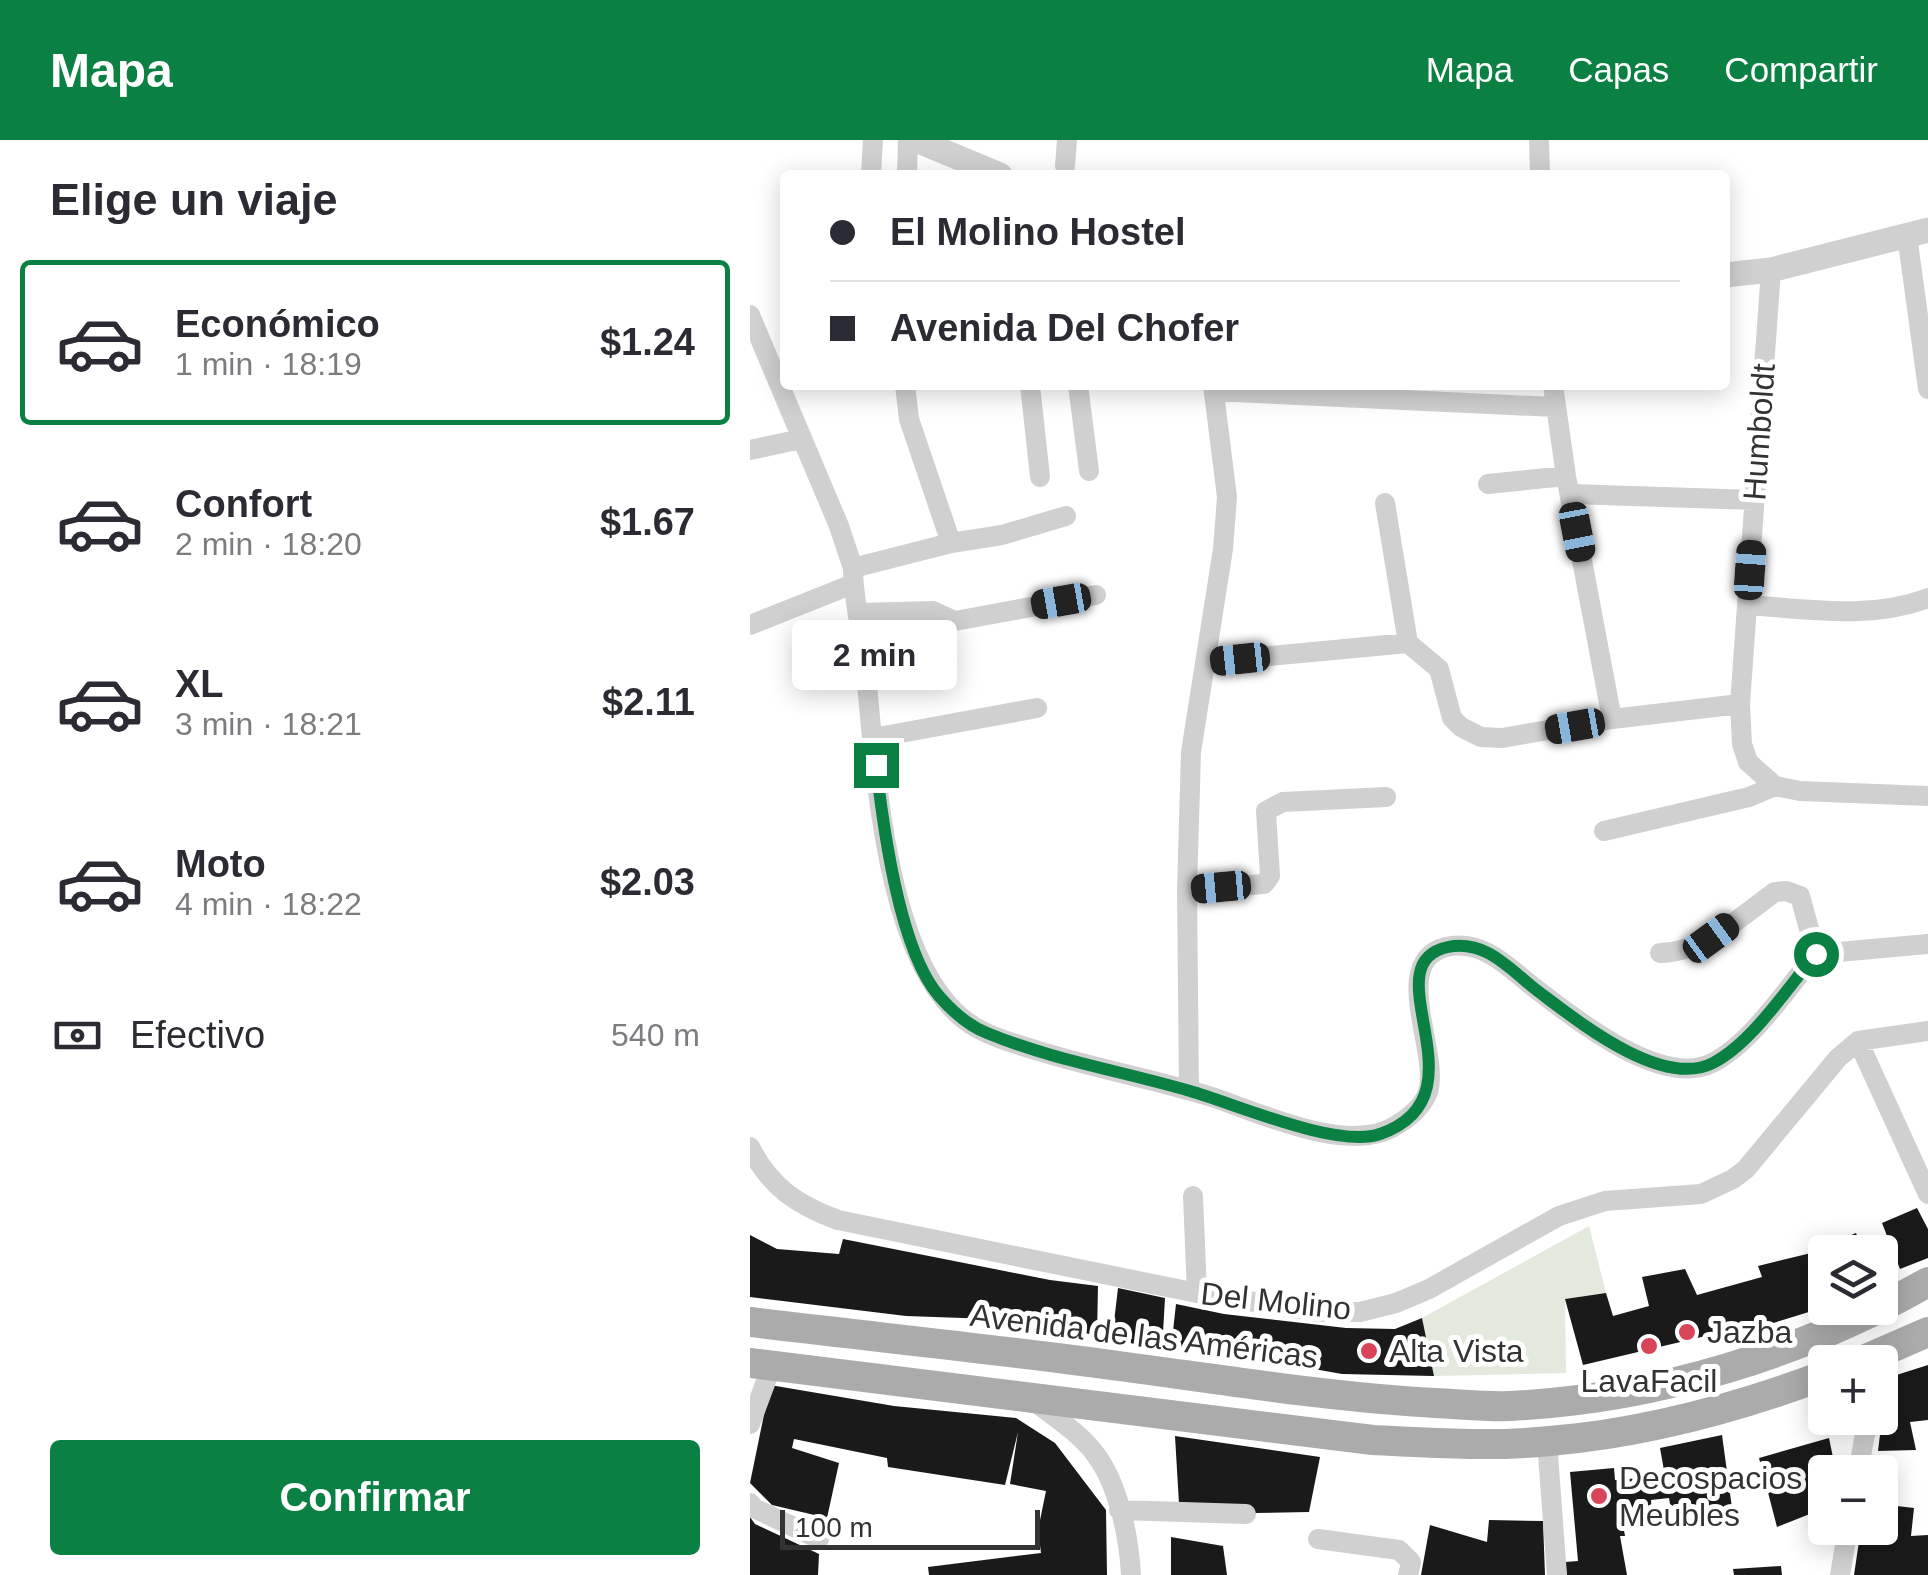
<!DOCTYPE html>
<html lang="es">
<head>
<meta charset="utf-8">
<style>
  body { margin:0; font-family:Helvetica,sans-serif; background:#f7f7f7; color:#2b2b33; height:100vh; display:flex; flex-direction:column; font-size:38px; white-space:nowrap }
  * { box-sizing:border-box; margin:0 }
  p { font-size:32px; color:#7c7c81 }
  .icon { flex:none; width:55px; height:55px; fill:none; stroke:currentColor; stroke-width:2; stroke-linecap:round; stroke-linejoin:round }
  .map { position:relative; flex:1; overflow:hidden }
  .details { display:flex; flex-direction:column; background:#fff; width:750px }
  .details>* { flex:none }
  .banner { position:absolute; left:30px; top:30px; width:950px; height:220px; border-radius:10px; box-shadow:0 5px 25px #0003; display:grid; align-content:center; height:220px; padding:0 50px; background:#fff }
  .tools { position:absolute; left:1058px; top:1095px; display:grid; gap:20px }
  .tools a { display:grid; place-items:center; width:90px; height:90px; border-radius:10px; background:#fff; box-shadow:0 5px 25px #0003; font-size:50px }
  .scale { position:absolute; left:30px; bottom:25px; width:260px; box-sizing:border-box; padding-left:10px; border:5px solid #333; border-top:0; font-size:28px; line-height:35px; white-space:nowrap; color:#333; -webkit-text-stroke:8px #fff; paint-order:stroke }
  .end { position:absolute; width:45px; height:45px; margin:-22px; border:12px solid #0b8043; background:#fff; box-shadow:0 0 0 5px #fff }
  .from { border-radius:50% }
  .bubble { position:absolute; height:70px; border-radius:10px; background:#fff; box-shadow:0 5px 25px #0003; font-size:32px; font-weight:700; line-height:70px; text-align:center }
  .car { position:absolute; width:30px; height:60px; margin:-30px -15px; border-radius:12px; box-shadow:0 0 8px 2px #0007; background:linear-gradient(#222 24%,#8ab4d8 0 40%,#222 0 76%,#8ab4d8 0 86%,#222 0) }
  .banner b { display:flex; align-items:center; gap:35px; height:95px; font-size:38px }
  .banner b+b { border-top:2px solid #e1e1e2 }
  .banner i { width:25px; height:25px; background:#2b2b33 }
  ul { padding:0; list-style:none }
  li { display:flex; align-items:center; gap:30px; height:165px; margin:0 20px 15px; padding:0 30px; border:5px solid transparent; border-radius:10px }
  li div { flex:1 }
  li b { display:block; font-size:38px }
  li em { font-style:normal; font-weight:700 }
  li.on { border-color:#0b8043 }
  li>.icon { width:90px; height:90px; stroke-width:1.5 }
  h2 { padding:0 50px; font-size:45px; line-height:120px }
  .pay { display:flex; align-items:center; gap:25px; height:110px; padding:0 50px; font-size:38px }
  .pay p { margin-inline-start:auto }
  .button { display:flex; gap:20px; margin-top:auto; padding:20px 50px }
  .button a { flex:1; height:115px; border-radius:10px; background:#0b8043; color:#fff; font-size:40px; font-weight:700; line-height:115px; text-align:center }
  header { display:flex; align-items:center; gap:60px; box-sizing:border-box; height:140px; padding:0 50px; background:#0b8043; color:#fff }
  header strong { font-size:48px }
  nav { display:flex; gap:55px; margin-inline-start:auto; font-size:35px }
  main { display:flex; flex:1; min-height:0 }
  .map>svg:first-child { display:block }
</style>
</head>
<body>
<header>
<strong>Mapa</strong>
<nav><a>Mapa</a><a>Capas</a><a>Compartir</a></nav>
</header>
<main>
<section class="details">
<h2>Elige un viaje</h2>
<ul>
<li class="on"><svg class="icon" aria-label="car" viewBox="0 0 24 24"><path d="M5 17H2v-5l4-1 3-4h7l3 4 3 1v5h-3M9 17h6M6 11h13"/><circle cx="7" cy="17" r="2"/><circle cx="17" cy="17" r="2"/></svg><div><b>Económico</b><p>1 min · 18:19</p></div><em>$1.24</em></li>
<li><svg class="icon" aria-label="car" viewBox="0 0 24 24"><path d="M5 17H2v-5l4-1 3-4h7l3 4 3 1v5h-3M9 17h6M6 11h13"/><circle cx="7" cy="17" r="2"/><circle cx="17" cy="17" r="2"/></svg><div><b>Confort</b><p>2 min · 18:20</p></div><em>$1.67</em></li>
<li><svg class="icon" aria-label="car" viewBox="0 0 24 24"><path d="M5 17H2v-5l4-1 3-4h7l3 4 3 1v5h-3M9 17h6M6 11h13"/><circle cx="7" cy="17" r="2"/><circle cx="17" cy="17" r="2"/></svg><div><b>XL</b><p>3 min · 18:21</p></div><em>$2.11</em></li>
<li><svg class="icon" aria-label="car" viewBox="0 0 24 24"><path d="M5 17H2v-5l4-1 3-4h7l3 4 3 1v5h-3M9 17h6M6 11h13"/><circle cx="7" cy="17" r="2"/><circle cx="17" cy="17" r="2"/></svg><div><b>Moto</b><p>4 min · 18:22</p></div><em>$2.03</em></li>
</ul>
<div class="pay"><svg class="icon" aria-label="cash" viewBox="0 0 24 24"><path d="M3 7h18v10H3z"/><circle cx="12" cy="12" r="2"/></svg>Efectivo<p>540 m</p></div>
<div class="button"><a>Confirmar</a></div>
</section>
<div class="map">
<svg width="1178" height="1435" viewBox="0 0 1178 1435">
  <rect width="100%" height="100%" fill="#fff"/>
  <path fill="#e3e9dd" d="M839,1086L856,1153L815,1159L816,1233L684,1236L672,1178Z"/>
  <path fill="#1a1a1a" d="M1167,1068L1178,1089V1118L1150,1129L1132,1083Z
    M1106,1093L1113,1112H1075V1167L962,1202L960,1195L833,1225L815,1159L856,1153L863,1176L899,1166L892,1137L935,1129L947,1155L1012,1137L1008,1126L1057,1114Z
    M0,1095L27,1109L89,1114L93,1099L300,1140L348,1146L347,1195L241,1179L156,1176L0,1157Z
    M368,1148L415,1158L412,1210L362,1199Z
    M426,1164L474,1174L596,1188L645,1189L672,1178L684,1236L592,1234L502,1218L421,1209Z
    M1178,1225V1280L1160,1282L1166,1310L1128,1311L1137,1238Z
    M20,1245L144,1266L266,1278L305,1303L356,1370L357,1435H179L178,1427L291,1413L288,1390L296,1351L260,1344L268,1292L255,1345L138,1327L137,1318L44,1299L42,1308L89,1323L77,1378L22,1365L0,1343Z
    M972,1295L982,1368L922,1376L919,1358L901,1360L902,1382L873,1385L875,1396H870L877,1435H817L815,1422L828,1421L820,1332L864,1328L865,1340L915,1336L910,1308Z
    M425,1296L570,1317L559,1372L504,1373L429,1364Z
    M1079,1298L1086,1332H1075V1368L1027,1387L1009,1318Z
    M1130,1364L1164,1368L1161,1396L1178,1395V1435H1104L1111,1388H1130Z
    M0,1377L5,1384L69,1414L68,1435H0Z
    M739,1380L793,1381L795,1435H671L680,1385L737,1402Z
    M421,1397L473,1406L477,1435H421Z
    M1031,1426L1032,1435H984L983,1429Z"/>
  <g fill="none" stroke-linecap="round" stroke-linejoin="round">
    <path stroke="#d0d0d0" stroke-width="20" d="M789,0L790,35
      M315,26L317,0
      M121,35L123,0
      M157,35L158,0
      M1157,95L1178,249
      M1021,130L990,564L992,604L998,622L1025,646L1050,651L1178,656
      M0,175L89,386L103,428C103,459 112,491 115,523C125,620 133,833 225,887C245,899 270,905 292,912C348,929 406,940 462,957C510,973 599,1015 645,986C658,979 673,966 678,952C690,912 639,822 696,807C733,798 760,829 786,849C826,880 912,948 962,923C1001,904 1038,847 1066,814L1178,804
      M155,245L159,279L201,403
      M280,245L290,337
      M328,245L339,331
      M803,245L816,336L862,579
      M464,251L805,267
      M0,310L51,299
      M738,344L816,336
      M820,354L1005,360
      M635,363L658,503
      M103,428L201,403L252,395L316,376
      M998,465C1058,469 1120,480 1178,458
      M110,473L183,471L205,481L346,455
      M0,485L103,444
      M456,522L658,503L689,529L702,578L711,587L731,597L752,598L862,579L990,564
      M123,598L287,568
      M854,691L999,657L1025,646
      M437,750L514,744L520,736L516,671L533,662L636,657
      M910,813C954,812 990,777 1025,752L1036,751L1050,756L1066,814
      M1108,901L1178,1054
      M439,950L437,750L441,612L473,409L477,357L463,245
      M0,1007C20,1047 47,1065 88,1080L447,1153L570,1172H610L646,1163L679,1149L809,1076L855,1061L951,1054L983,1039L996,1029L1088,918L1108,901L1178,891
      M443,1056L447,1153
      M281,1259C303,1276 330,1293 346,1315C369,1346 379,1398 381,1435
      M0,1284L22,1225
      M797,1302L807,1435
      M1108,1332L1118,1278
      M0,1363L4,1368L69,1399
      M369,1370L496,1374
      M568,1399L649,1410L661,1422L658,1435
      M1090,1435L1098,1388"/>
    <path stroke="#d0d0d0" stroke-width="25" d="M166,0L250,35
      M975,135L1021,130L1178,90"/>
    <path stroke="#ababab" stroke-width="30" d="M0,1182C123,1197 246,1209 369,1226C474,1240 579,1257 685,1263C710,1264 736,1267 760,1266C905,1259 1053,1214 1178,1142
      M1109,1222L1178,1192
      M0,1223L623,1300C682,1303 741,1307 800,1301C894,1293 987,1268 1075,1235"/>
  </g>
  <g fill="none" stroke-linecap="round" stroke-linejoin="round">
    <path stroke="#0b8043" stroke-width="12" d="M126,625C133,686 149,810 189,856C202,871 219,886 237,893C302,920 372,931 440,951C486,964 587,1009 630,994C740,956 618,824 698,807C737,799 761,831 789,852C829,882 912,949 963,923C1002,903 1038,847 1066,814"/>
  </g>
  <g fill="#da4458" stroke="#fff" stroke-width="4">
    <circle cx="937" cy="1192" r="10"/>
    <circle cx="899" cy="1206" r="10"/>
    <circle cx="619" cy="1211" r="10"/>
    <circle cx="849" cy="1356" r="10"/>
  </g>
  <g text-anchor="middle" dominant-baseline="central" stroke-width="10" stroke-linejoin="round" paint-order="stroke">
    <g font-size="32" fill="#333" stroke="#fff">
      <text transform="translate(1009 292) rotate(-86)">Humboldt</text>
      <text transform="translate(526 1161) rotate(6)">Del Molino</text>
      <text transform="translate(394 1196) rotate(7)">Avenida de las Américas</text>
    </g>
    <g font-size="32" fill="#333" stroke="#fff" text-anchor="start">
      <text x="957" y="1192">Jazba</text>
      <text x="639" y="1211">Alta Vista</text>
      <text x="899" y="1241" text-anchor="middle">LavaFacil</text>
      <text x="869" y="1338">Decospacios<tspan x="869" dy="37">Meubles</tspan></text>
    </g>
  </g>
</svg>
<div class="tools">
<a><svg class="icon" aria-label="layers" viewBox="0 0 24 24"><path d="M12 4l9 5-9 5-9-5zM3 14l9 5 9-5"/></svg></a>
<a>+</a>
<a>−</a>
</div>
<div class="scale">100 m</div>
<i class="end from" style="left:1066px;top:814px"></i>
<i class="end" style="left:126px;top:625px"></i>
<div class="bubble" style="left:42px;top:480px;width:165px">2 min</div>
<i class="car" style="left:827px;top:392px;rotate:169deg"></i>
<i class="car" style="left:1000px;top:430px;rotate:4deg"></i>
<i class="car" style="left:311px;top:461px;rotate:260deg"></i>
<i class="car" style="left:490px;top:519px;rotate:264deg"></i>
<i class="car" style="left:825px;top:586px;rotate:260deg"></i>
<i class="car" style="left:471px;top:747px;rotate:265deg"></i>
<i class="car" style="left:961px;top:798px;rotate:54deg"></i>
<div class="banner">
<b><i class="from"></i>El Molino Hostel</b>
<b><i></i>Avenida Del Chofer</b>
</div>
</div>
</main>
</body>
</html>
